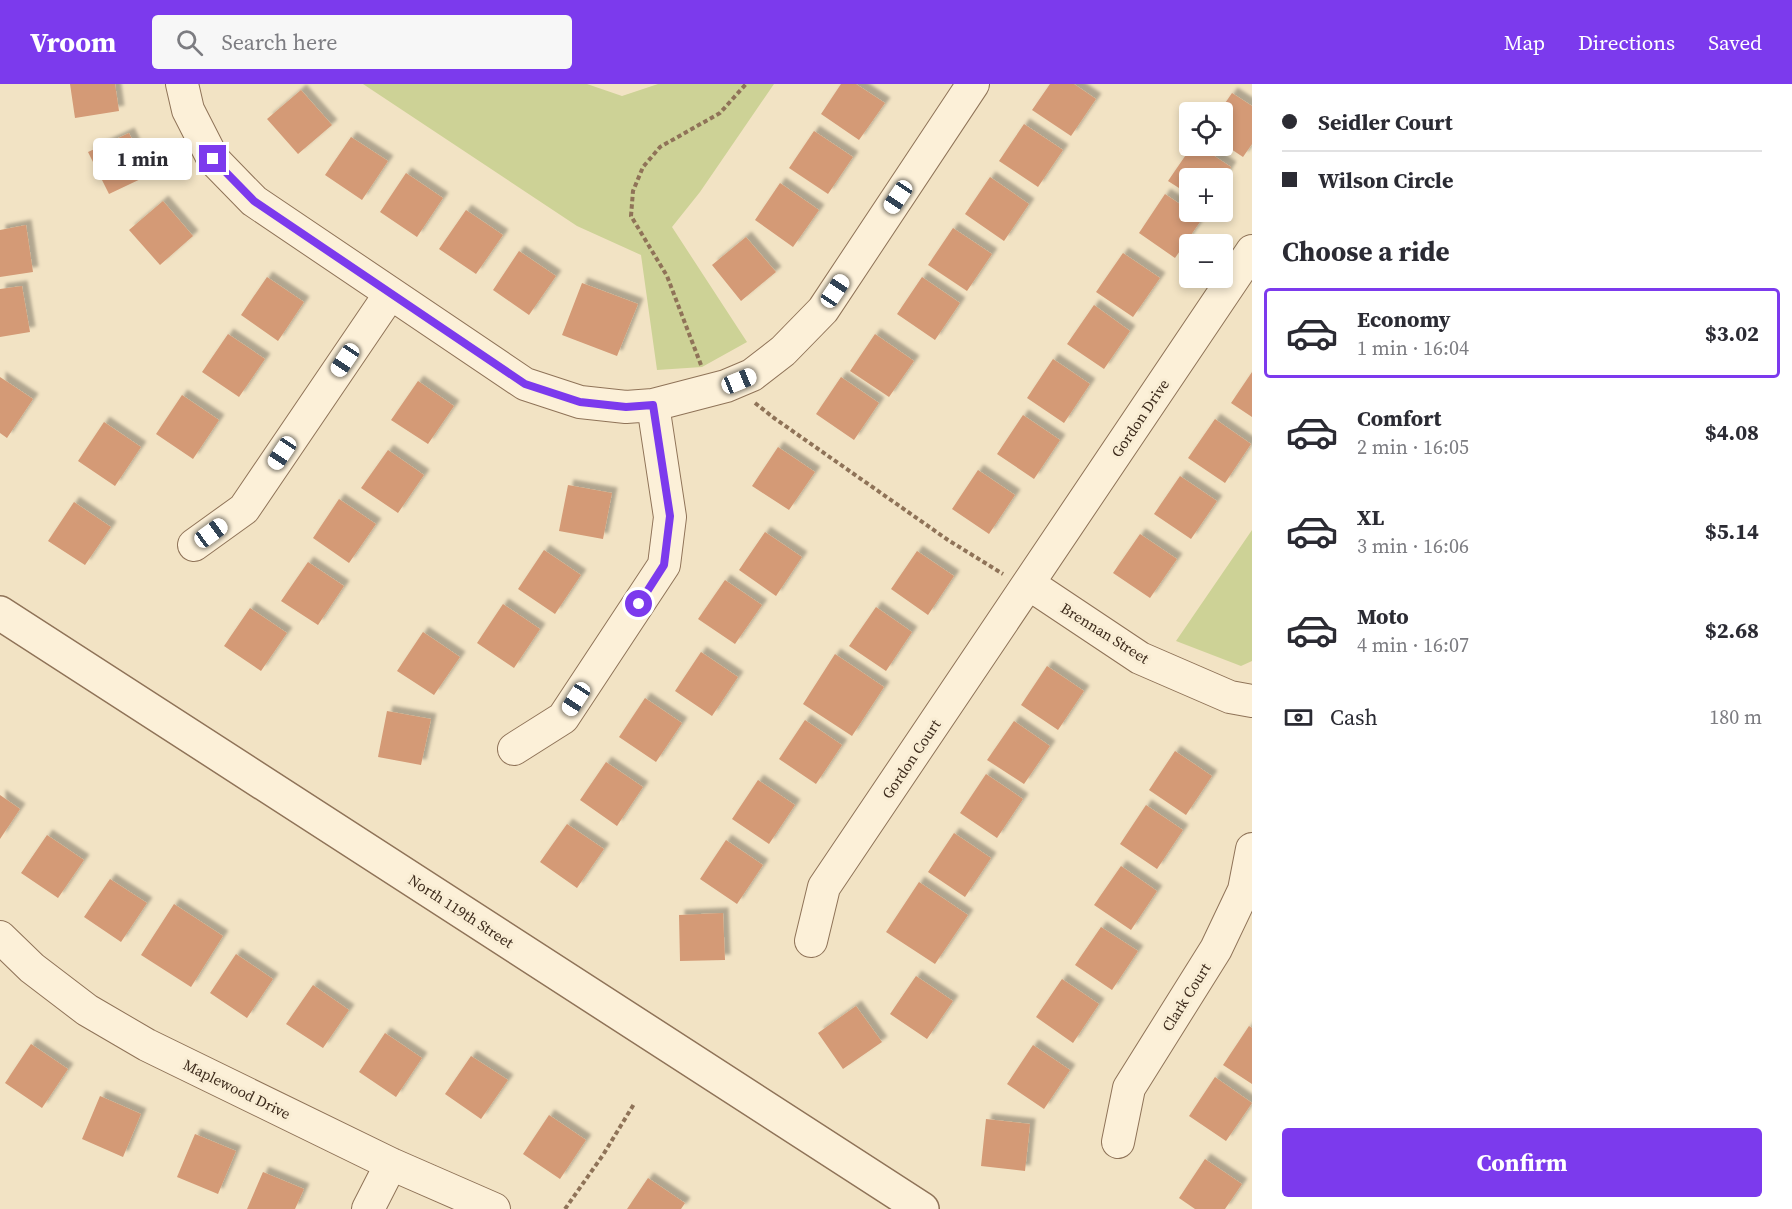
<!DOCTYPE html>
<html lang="en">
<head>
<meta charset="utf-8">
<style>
  body { margin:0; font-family:"Source Serif 4",serif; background:#f7f7f7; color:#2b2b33; height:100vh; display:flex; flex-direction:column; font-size:22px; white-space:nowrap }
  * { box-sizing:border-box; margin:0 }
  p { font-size:20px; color:#7c7c81 }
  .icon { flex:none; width:33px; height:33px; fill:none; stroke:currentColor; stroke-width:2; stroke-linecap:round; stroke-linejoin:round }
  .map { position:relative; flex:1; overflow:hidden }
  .details { display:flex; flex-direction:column; background:#fff; width:540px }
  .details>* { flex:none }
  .banner { display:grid; align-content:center; height:132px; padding:0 30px; background:#fff }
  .buttons { position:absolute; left:1179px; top:18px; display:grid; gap:12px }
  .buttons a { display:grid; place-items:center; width:54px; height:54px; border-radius:6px; background:#fff; box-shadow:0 3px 9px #0003; font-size:30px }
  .end { position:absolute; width:27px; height:27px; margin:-14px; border:8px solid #7c3aed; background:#fff; box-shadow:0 0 0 3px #fff }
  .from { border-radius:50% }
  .bubble { position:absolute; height:42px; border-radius:6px; background:#fff; box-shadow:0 3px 9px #0003; font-size:20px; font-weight:700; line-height:42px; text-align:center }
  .car { position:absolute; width:18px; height:36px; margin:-18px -9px; border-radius:8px; box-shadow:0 0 4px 2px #0007; background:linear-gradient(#fff 24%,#345 0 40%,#fff 0 76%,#345 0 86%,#fff 0) }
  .banner b { display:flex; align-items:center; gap:21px; height:57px; font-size:22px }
  .banner b+b { border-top:2px solid #e1e1e2 }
  .banner i { width:15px; height:15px; background:#2b2b33 }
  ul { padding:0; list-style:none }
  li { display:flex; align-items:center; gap:18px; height:90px; margin:0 12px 9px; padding:0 18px; border:3px solid transparent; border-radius:6px }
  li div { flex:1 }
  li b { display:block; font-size:22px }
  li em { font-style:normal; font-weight:700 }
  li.active { border-color:#7c3aed }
  li>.icon { width:54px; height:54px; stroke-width:1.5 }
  h2 { padding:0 30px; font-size:27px; line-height:72px }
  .pay { display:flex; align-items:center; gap:15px; height:66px; padding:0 30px; font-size:22px }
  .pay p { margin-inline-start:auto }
  .action { display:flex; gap:12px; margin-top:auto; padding:12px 30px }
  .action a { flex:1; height:69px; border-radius:6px; background:#7c3aed; color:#fff; font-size:24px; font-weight:700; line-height:69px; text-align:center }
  header { display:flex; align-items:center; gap:36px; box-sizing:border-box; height:84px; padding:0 30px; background:#7c3aed; color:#fff }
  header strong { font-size:28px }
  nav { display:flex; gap:33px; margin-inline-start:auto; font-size:21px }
  .search { width:420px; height:54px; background:#f7f7f7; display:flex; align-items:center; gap:15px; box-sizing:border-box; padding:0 21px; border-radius:6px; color:#7c7c81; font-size:22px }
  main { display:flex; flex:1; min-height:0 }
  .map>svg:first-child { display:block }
</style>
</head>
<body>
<header>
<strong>Vroom</strong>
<div class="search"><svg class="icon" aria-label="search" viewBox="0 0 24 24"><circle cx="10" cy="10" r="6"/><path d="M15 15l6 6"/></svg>Search here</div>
<nav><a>Map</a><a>Directions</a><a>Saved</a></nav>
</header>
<main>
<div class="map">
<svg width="1252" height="1125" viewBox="0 0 1252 1125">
  <defs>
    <filter id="shadow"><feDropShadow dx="5.5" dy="-5.5" stdDeviation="1.5" flood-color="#0004"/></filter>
  </defs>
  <rect width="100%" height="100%" fill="#f2e3c4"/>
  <path fill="#cdd296" d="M363,0H587L622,12L658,0H774L700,108L672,143L747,258L702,283L657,286L641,171L577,142Z
    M1252,446V577L1241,582L1176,557Z"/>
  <path fill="#d49a76" filter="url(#shadow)" d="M70,0H115L119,27L75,34Z
    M841,0H856L885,19L859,56L821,30Z
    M1050,0H1074L1096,15L1071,52L1032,26Z
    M301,6L332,41L298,70L267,35Z
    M1232,9L1252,22V60L1243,73L1222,59V28H1219Z
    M1024,40L1063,66L1038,103L999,77Z
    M814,47L853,73L828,110L789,84Z
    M129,49L149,91L109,110L88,68Z
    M351,53L388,77L362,116L325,91Z
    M1192,62H1199L1231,83L1224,94H1190V111L1168,97Z
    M406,89L443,114L417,153L380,128Z
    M990,93L1029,120L1004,157L965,130Z
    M780,99L819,126L793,163L755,136Z
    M1165,110L1202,135L1175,174L1139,149Z
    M163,117L193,152L160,181L129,146Z
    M466,126L503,151L476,190L439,165Z
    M26,141L33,188L0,193V146Z
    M953,144L992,170L967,207L928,181Z
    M746,153L776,188L741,217L712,181Z
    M519,167L556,192L529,231L493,206Z
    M1123,169L1160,194L1133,233L1096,208Z
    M267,193L304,218L278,257L241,231Z
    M922,193L960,219L935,256L897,230Z
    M582,199L638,220L617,272L562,251Z
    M22,202L30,248L0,253V205Z
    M1094,221L1130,247L1104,285L1067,260Z
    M228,250L265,275L239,313L202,288Z
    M875,250L914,277L889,313L850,287Z
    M1053,275L1090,300L1064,339L1027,314Z
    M1252,288V333L1231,319Z
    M0,293L33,315L7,354L0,349Z
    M841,293L879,319L854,356L816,330Z
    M418,297L454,322L428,360L391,336Z
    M182,311L219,336L193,375L156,350Z
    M1023,331L1060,356L1034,395L997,370Z
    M1215,335L1251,360L1225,399L1188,374Z
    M104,338L141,363L115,402L78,377Z
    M778,363L815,388L789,426L752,402Z
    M388,366L424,391L398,429L361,404Z
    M978,386L1015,411L989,450L952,425Z
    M1180,392L1217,417L1191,455L1154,430Z
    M568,401L612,409L603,455L559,447Z
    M339,415L376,440L349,479L313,454Z
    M74,418L111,443L85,481L48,457Z
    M765,448L802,473L776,512L739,486Z
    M1140,450L1177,475L1150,514L1113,489Z
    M544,466L581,491L555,530L518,505Z
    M917,467L954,492L928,531L891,505Z
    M308,478L344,502L318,541L281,517Z
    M725,496L762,521L735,560L698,535Z
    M503,520L540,545L514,584L477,559Z
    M876,523L912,548L886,587L849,562Z
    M250,524L287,549L261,587L224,562Z
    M423,548L460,573L434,611L397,587Z
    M701,568L738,593L712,632L675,607Z
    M835,570L884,603L852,652L803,620Z
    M1047,582L1084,607L1058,646L1021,621Z
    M645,614L682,639L656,678L619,653Z
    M387,627L431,635L421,681L378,673Z
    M805,636L842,661L816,700L779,675Z
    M1014,637L1050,662L1024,700L987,676Z
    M1175,667L1212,692L1186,731L1149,706Z
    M606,678L643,703L617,742L580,716Z
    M986,690L1023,715L997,754L960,729Z
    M758,696L795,721L769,760L732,735Z
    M0,711L20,725L0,755Z
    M1146,721L1183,746L1157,785L1120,760Z
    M567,740L604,765L577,804L540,778Z
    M954,749L991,774L965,813L928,788Z
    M47,751L84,776L58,814L21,789Z
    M726,756L763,781L737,820L700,795Z
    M1121,782L1157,807L1131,846L1094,821Z
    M110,795L147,819L121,858L84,833Z
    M919,798L968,831L935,880L886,848Z
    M174,820L223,852L191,903L141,871Z
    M723,829L725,876L680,877L679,831Z
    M1101,843L1138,867L1112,906L1075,881Z
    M236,870L273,895L247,934L210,909Z
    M916,892L953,917L927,955L890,930Z
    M1062,895L1099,920L1073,959L1036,933Z
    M313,901L349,926L323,964L286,940Z
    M856,922L882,958L843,985L818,949Z
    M1249,942L1252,944V1000L1223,981Z
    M385,949L422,974L396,1013L359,988Z
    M31,960L68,985L42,1024L5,999Z
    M1033,961L1070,986L1044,1025L1007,1000Z
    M471,972L508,996L481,1035L445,1010Z
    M1215,993L1252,1019L1226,1057L1189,1032Z
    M100,1012L141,1030L123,1073L82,1055Z
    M549,1031L586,1056L560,1095L523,1070Z
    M986,1035L1030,1040L1025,1087L981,1082Z
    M195,1050L236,1067L218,1110L177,1093Z
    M1205,1075L1242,1100L1225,1125H1195L1179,1114Z
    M263,1088L304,1105L295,1125H247Z
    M648,1094L685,1119L681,1125H627Z"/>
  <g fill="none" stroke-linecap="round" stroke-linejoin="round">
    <defs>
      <path id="minor" d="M182,0L188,26L213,75L254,117L525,300L580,318L626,323L653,321L726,302L752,291L783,267L823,226L973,0
        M194,461L244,425L390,210
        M1029,500L1140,574L1230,613L1252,617
        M514,665L563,634L664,481L670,433L653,321
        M0,853L32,884L87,926L147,961L391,1080L494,1125
        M811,857L824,803L1252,167
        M1118,1058L1129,1004L1216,865L1244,806L1252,765
        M368,1125L391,1080"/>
      <path id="tertiary" d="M0,529L922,1125"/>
    </defs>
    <use href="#minor" stroke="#8f7358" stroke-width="34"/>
    <use href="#tertiary" stroke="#8f7358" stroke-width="36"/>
    <path stroke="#8f7358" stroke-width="4" stroke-dasharray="4.5 3" stroke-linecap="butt" d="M701,281L667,192L631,132L633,107L643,83L660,63L720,29L746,0
      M755,319L774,334L948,456L1003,490
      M565,1125L603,1071L634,1020"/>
    <use href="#minor" stroke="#fcf0d8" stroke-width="32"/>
    <use href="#tertiary" stroke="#fcf0d8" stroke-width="33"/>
  </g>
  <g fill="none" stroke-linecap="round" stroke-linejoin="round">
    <path stroke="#7c3aed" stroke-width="8" d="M213,75L254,117L525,300L580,318L626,323L653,321L670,432L664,481L639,520"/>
  </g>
  <g text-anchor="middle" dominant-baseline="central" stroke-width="6" stroke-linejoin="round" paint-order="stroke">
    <g font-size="15" fill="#3e2c1d" stroke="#f9edd4">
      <text transform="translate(1140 334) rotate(-56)">Gordon Drive</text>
      <text transform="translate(1105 549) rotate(32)">Brennan Street</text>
      <text transform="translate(911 675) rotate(-56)">Gordon Court</text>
      <text transform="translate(461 827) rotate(33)">North 119th Street</text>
      <text transform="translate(1186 913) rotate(-58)">Clark Court</text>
      <text transform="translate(237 1005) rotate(26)">Maplewood Drive</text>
    </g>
  </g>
</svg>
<div class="buttons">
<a><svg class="icon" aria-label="locate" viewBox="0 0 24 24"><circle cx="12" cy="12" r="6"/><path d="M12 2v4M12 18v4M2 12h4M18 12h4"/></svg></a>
<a>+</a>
<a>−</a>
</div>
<i class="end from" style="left:639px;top:520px"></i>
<i class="end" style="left:213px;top:75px"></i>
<div class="bubble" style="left:93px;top:54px;width:99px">1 min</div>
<i class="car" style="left:898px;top:113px;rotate:214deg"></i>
<i class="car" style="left:835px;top:207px;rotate:34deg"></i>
<i class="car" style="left:345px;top:276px;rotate:214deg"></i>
<i class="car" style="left:739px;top:297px;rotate:68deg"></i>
<i class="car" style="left:282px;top:369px;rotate:214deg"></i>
<i class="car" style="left:211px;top:449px;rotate:54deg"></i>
<i class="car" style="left:576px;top:615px;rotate:213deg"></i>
</div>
<section class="details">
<div class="banner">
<b><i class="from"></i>Seidler Court</b>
<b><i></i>Wilson Circle</b>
</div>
<h2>Choose a ride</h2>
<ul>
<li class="active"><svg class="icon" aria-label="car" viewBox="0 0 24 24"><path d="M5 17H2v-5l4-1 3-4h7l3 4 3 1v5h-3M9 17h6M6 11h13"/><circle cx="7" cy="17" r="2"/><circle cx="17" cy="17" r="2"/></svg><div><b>Economy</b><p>1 min · 16:04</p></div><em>$3.02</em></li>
<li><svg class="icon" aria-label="car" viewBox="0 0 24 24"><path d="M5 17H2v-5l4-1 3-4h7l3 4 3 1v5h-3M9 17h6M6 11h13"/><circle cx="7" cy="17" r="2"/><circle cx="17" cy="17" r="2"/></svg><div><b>Comfort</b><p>2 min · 16:05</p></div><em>$4.08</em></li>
<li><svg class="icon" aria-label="car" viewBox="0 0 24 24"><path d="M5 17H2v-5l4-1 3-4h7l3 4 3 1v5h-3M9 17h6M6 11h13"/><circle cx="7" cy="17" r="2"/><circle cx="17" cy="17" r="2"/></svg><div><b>XL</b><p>3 min · 16:06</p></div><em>$5.14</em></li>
<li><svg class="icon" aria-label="car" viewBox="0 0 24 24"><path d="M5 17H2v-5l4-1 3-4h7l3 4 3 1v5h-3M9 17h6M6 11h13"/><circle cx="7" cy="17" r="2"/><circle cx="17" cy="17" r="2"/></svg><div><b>Moto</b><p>4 min · 16:07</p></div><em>$2.68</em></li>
</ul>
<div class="pay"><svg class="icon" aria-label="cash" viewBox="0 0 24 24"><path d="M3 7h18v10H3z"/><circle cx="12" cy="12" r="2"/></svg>Cash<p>180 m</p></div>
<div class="action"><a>Confirm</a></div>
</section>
</main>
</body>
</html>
